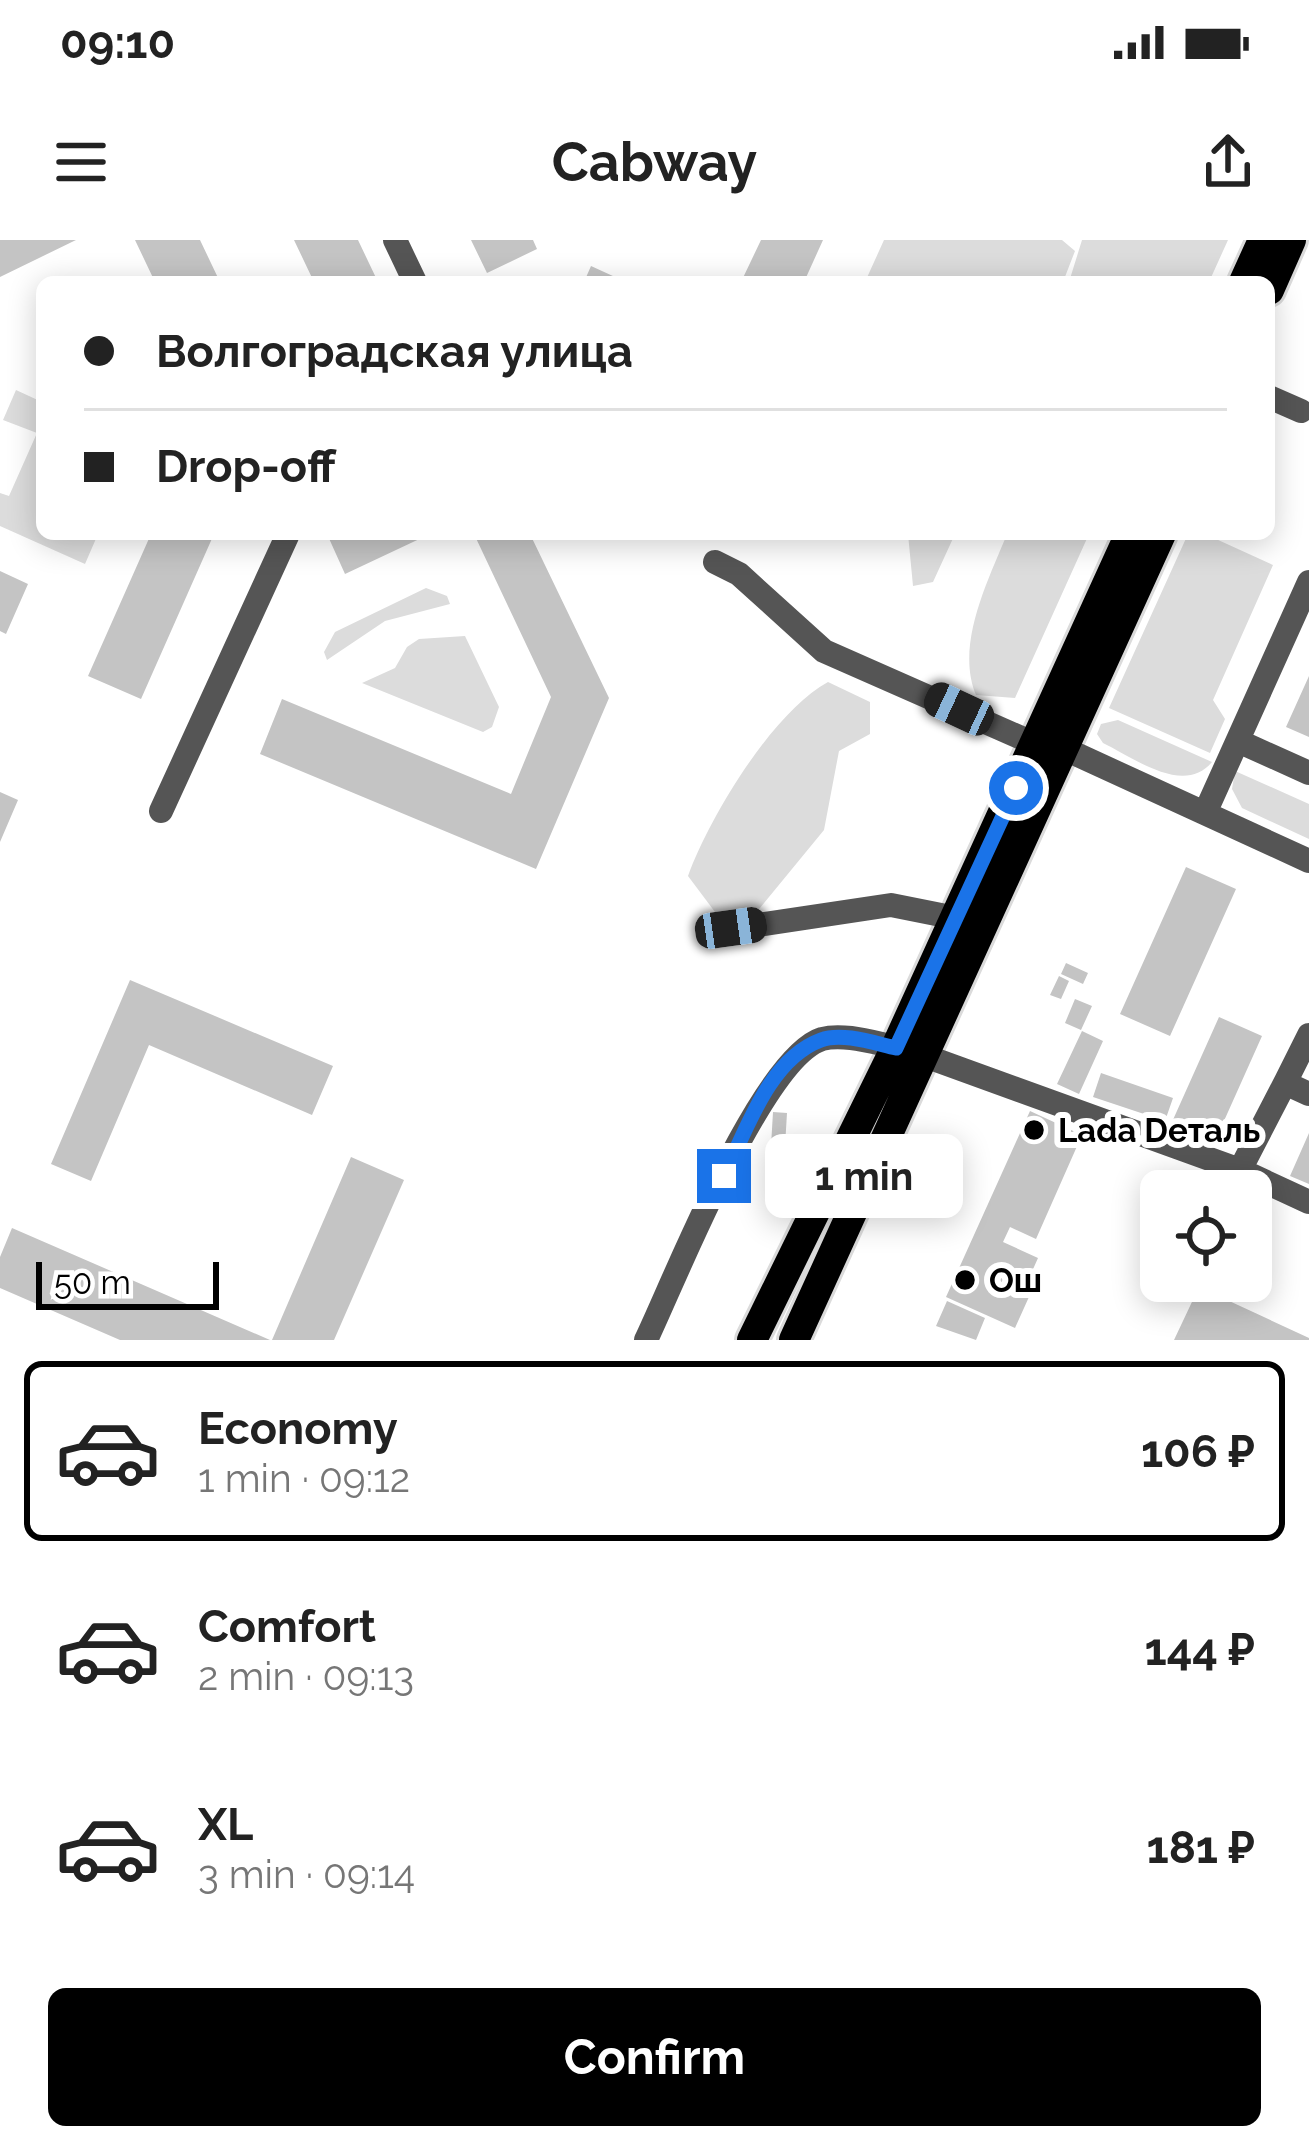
<!DOCTYPE html>
<html lang="en">
<head>
<meta charset="utf-8">
<style>
  body { margin:0; font-family:Raleway,sans-serif; background:#f2f2f2; color:#222; height:100vh; display:flex; flex-direction:column; font-size:45px; white-space:nowrap }
  * { box-sizing:border-box; margin:0 }
  p { font-size:39px; color:#767676 }
  .icon { flex:none; width:66px; height:66px; fill:none; stroke:currentColor; stroke-width:2; stroke-linecap:round; stroke-linejoin:round }
  .map { position:relative; height:1100px; overflow:hidden }
  .details { display:flex; flex-direction:column; background:#fff; flex:1 }
  .details>* { flex:none }
  .top-card { position:absolute; left:36px; top:36px; width:1239px; height:264px; border-radius:18px; box-shadow:0 6px 30px #0003; display:grid; align-content:center; height:264px; padding:0 48px; background:#fff }
  .tools { position:absolute; left:1140px; top:930px; display:grid; gap:24px }
  .tools a { display:grid; place-items:center; width:132px; height:132px; border-radius:18px; background:#fff; box-shadow:0 6px 30px #0003; font-size:60px }
  .scale { position:absolute; left:36px; bottom:30px; width:183px; box-sizing:border-box; padding-left:12px; border:6px solid #000; border-top:0; font-size:33px; line-height:42px; white-space:nowrap; color:#000; -webkit-text-stroke:9px #fff; paint-order:stroke }
  .end { position:absolute; width:54px; height:54px; margin:-27px; border:15px solid #1a73e8; background:#fff; box-shadow:0 0 0 6px #fff }
  .from { border-radius:50% }
  .bubble { position:absolute; height:84px; border-radius:18px; background:#fff; box-shadow:0 6px 30px #0003; font-size:39px; font-weight:700; line-height:84px; text-align:center }
  .car { position:absolute; width:36px; height:72px; margin:-36px -18px; border-radius:15px; box-shadow:0 0 9px 3px #0007; background:linear-gradient(#222 24%,#8ab4d8 0 40%,#222 0 76%,#8ab4d8 0 86%,#222 0) }
  .top-card b { display:flex; align-items:center; gap:42px; height:114px; font-size:45px }
  .top-card b+b { border-top:3px solid #e0e0e0 }
  .top-card i { width:30px; height:30px; background:#222 }
  ul { padding:21px 0 0; list-style:none }
  li { display:flex; align-items:center; gap:36px; height:180px; margin:0 24px 18px; padding:0 24px; border:6px solid transparent; border-radius:18px }
  li div { flex:1 }
  li b { display:block; font-size:45px }
  li em { font-style:normal; font-weight:700 }
  li.on { border-color:#000 }
  li>.icon { width:108px; height:108px; stroke-width:1.5 }
  .cta { display:flex; gap:24px; margin-top:auto; padding:24px 48px }
  .cta a { flex:1; height:138px; border-radius:18px; background:#000; color:#fff; font-size:48px; font-weight:700; line-height:138px; text-align:center }
  .status { display:flex; justify-content:space-between; align-items:center; height:84px; padding:0 60px; background:#fff; direction:ltr }
  .status svg { height:33px; fill:currentColor }
  header { display:flex; justify-content:space-between; align-items:center; height:156px; padding:0 48px; background:#fff; font-size:54px; font-weight:700 }
  .map>svg:first-child { display:block }
</style>
</head>
<body>
<div class="status"><b>09:10</b><svg viewBox="0 0 49 12"><path d="M0 12V9h3v3zM5 12V6h3v6zM10 12V3h3v9zM15 12V0h3v12zM26 1h20v11H26zM47 4h2v5h-2z"/></svg></div>
<header><svg class="icon" aria-label="menu" viewBox="0 0 24 24"><path d="M4 6h16M4 12h16M4 18h16"/></svg>Cabway<svg class="icon" aria-label="share" viewBox="0 0 24 24"><path d="M12 15V3M7 8l5-5 5 5M5 13v7h14v-7"/></svg></header>
<div class="map">
<svg width="1309" height="1100" viewBox="0 0 1309 1100">
  <rect width="100%" height="100%" fill="#fff"/>
  <path fill="#dcdcdc" d="M884,0H1062L1075,11L1063,42H865Z
    M1082,0H1228L1209,42H1069Z
    M16,150L42,162V294H98L85,324L0,286V253L9,256L37,193L3,180Z
    M908,294H955L933,342L913,346Z
    M1007,294H1089L1015,458L976,455C955,405 988,341 1007,294Z
    M1188,294H1205L1273,325L1213,460L1225,479L1210,513L1109,468Z
    M426,348L447,356L450,364L385,381L327,420L324,412L335,392Z
    M465,396L499,467L492,487L483,492L362,443L395,428L407,407L419,399Z
    M828,442L870,462V494L839,511L824,590L755,674L715,672L688,636C710,576 772,473 828,442Z
    M1118,480L1212,522C1184,556 1134,518 1103,503L1097,494L1101,484Z
    M1235,531L1309,564V599L1242,568L1232,549Z"/>
  <path fill="#c4c4c4" d="M0,0H76L0,37Z
    M135,0H200L220,42H155Z
    M294,0H358L378,42H314Z
    M471,0H533L537,9L487,33Z
    M761,0H823L804,42H741Z
    M591,26L626,42H584Z
    M151,294H214L141,459L88,436Z
    M327,294H430L345,334Z
    M474,294H530L609,458L536,629L260,514L282,459L511,554L551,457Z
    M0,331L28,344L6,394L0,391Z
    M1309,436V497L1286,487Z
    M0,552L18,560L0,602Z
    M1186,627L1236,649L1170,796L1120,774Z
    M1066,723L1088,733L1083,744L1061,734Z
    M1059,736L1069,741L1061,759L1050,755Z
    M130,740L333,826L312,875L149,805L91,941L51,924Z
    M1075,759L1092,766L1081,790L1065,783Z
    M1219,777L1262,796L1215,901L1172,882Z
    M1082,791L1103,801L1079,854L1057,844Z
    M1101,833L1173,858L1165,881L1093,857Z
    M1030,871L1082,895L1036,999L1010,987L1003,1002L1038,1018L1026,1045L1033,1048L1015,1088L946,1057Z
    M773,872L787,873L785,906H771Z
    M1309,893V944L1290,936Z
    M351,917L404,940L334,1100H272Z
    M12,988L270,1100H120L0,1048V1017Z
    M1199,1047L1309,1098V1100H1174Z
    M947,1061L985,1078L976,1100L936,1086Z"/>
  <g fill="none" stroke-linecap="round" stroke-linejoin="round">
    <defs>
      <path id="major" d="M1244,42L1263,0
        M1269,50L1291,0
        M752,1100L896,807L1130,294
        M794,1100L1161,294"/>
    </defs>
    <use href="#major" stroke="#dbdbdb" stroke-width="36"/>
    <path stroke="#555" stroke-width="24" d="M395,0L415,42
      M1269,157L1301,171
      M715,322L739,334L824,411L1035,504
      M1238,501L1309,533
      M1067,510L1309,621
      M161,571L288,294
      M1205,573L1309,342
      M732,689L891,665L956,678
      M925,816L1240,930L1285,843L1309,854
      M1285,843L1309,795
      M1240,930L1309,962
      M646,1100C676,1037 762,818 822,799C844,793 875,803 896,807"/>
    <use href="#major" stroke="#000" stroke-width="30"/>
  </g>
  <g fill="none" stroke-linecap="round" stroke-linejoin="round">
    <path stroke="#1a73e8" stroke-width="15" d="M724,936C746,891 769,819 821,800C842,792 874,803 896,808L1016,548"/>
  </g>
  <g fill="#000" stroke="#fff" stroke-width="4.5">
    <circle cx="1034" cy="890" r="12"/>
    <circle cx="965" cy="1040" r="12"/>
  </g>
  <g text-anchor="middle" dominant-baseline="central" stroke-width="12" stroke-linejoin="round" paint-order="stroke">
    <g font-size="33" font-weight="bold" fill="#000" stroke="#fff" text-anchor="start">
      <text x="1058" y="890">Lada Dеталь</text>
      <text x="989" y="1040">Ош</text>
    </g>
  </g>
</svg>
<div class="tools">
<a><svg class="icon" aria-label="locate" viewBox="0 0 24 24"><circle cx="12" cy="12" r="6"/><path d="M12 2v4M12 18v4M2 12h4M18 12h4"/></svg></a>
</div>
<div class="scale">50 m</div>
<i class="end from" style="left:1016px;top:548px"></i>
<i class="end" style="left:724px;top:936px"></i>
<div class="bubble" style="left:765px;top:894px;width:198px">1 min</div>
<i class="car" style="left:959px;top:469px;rotate:295deg"></i>
<i class="car" style="left:731px;top:688px;rotate:82deg"></i>
<div class="top-card">
<b><i class="from"></i>Волгоградская улица</b>
<b><i></i>Drop-off</b>
</div>
</div>
<section class="details">
<ul>
<li class="on"><svg class="icon" aria-label="car" viewBox="0 0 24 24"><path d="M5 17H2v-5l4-1 3-4h7l3 4 3 1v5h-3M9 17h6M6 11h13"/><circle cx="7" cy="17" r="2"/><circle cx="17" cy="17" r="2"/></svg><div><b>Economy</b><p>1 min · 09:12</p></div><em>106 ₽</em></li>
<li><svg class="icon" aria-label="car" viewBox="0 0 24 24"><path d="M5 17H2v-5l4-1 3-4h7l3 4 3 1v5h-3M9 17h6M6 11h13"/><circle cx="7" cy="17" r="2"/><circle cx="17" cy="17" r="2"/></svg><div><b>Comfort</b><p>2 min · 09:13</p></div><em>144 ₽</em></li>
<li><svg class="icon" aria-label="car" viewBox="0 0 24 24"><path d="M5 17H2v-5l4-1 3-4h7l3 4 3 1v5h-3M9 17h6M6 11h13"/><circle cx="7" cy="17" r="2"/><circle cx="17" cy="17" r="2"/></svg><div><b>XL</b><p>3 min · 09:14</p></div><em>181 ₽</em></li>
</ul>
<div class="cta"><a>Confirm</a></div>
</section>
</body>
</html>
